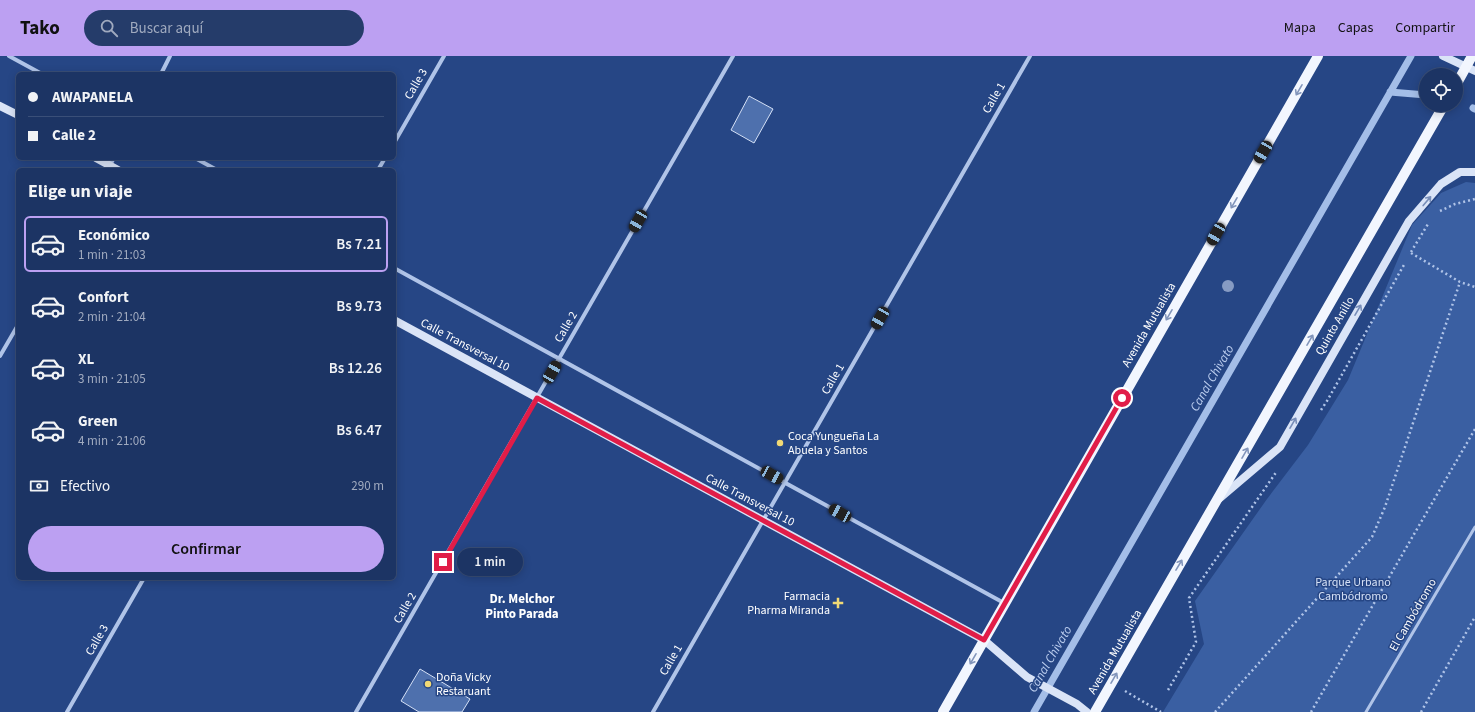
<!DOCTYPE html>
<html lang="es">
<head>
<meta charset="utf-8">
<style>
  body { margin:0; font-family:"Source Sans 3",sans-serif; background:#253c6a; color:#f1f3f6; height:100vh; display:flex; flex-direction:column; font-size:15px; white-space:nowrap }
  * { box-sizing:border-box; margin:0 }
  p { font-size:13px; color:#a0aabf }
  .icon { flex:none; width:22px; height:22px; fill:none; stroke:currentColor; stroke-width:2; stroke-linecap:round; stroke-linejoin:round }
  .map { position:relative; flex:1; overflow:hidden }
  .side { position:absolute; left:16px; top:112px; width:380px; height:412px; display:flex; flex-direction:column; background:#1c3464; border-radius:6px; box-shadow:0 2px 10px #0003,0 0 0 1px #3a4f78 }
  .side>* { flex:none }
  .hud { position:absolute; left:16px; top:16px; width:380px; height:88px; border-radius:6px; box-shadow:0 2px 10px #0003,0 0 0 1px #3a4f78; display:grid; align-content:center; height:88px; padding:0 12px; background:#1c3464 }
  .controls { position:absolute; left:1419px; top:12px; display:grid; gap:8px }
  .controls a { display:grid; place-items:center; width:44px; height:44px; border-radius:50%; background:#1c3464; box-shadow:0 2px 10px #0003,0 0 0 1px #3a4f78; font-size:20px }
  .end { position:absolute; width:18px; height:18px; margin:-9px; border:5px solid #e11d48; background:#fff; box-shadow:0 0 0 2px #fff }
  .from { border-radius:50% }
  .bubble { position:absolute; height:28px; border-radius:14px; background:#1c3464; box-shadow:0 2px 10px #0003,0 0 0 1px #3a4f78; font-size:13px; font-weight:600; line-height:28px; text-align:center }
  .car { position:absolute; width:12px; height:24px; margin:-12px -6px; border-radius:5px; box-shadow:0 0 3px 1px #0007; background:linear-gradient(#222 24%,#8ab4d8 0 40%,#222 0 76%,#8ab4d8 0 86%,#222 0) }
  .hud b { display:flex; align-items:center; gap:14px; height:38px; font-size:15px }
  .hud b+b { border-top:1px solid #3a4f78 }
  .hud i { width:10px; height:10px; background:#f1f3f6 }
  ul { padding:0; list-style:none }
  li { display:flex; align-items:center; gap:12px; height:56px; margin:0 8px 6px; padding:0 4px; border:2px solid transparent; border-radius:6px }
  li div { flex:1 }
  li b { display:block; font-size:15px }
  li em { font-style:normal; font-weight:600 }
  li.selected { border-color:#bca0f2 }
  li>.icon { width:36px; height:36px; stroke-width:1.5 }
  h2 { padding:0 12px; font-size:18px; line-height:48px }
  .pay { display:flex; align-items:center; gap:10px; height:44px; padding:0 12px; font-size:15px }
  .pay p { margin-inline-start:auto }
  .cta { display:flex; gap:8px; margin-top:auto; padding:8px 12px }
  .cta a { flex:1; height:46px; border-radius:24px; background:#bca0f2; color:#111; font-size:16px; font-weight:600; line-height:46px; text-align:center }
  header { display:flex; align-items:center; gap:24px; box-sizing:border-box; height:56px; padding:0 20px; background:#bca0f2; color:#111 }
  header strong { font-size:19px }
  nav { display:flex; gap:22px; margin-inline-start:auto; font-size:14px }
  .search { width:280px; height:36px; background:#253c6a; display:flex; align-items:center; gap:10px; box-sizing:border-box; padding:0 14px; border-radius:22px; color:#a0aabf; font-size:15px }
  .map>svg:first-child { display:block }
</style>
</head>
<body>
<header>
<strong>Tako</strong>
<div class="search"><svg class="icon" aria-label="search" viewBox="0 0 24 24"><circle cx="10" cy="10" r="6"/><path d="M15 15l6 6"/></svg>Buscar aquí</div>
<nav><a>Mapa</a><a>Capas</a><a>Compartir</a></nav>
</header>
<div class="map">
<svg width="1475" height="656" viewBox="0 0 1475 656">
  <rect width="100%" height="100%" fill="#264685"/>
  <path fill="#3a5fa2" d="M1466,126L1475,127V656H1163L1204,588L1195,545L1267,443L1308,389L1348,324L1412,169L1441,137Z"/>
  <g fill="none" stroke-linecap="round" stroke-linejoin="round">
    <path stroke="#a4bee8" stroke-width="7" d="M1390,36L1426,39
      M1473,52L1475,53
      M1034,656L1411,0"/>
  </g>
  <path fill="#4e70ad" stroke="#d4e0f6" d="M749,40L773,53L754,87L731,74Z
    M420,613L470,643L462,656H419L401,645Z"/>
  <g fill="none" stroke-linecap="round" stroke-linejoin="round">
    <path stroke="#b0c4e8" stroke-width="2.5" stroke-dasharray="2 3" stroke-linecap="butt" d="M1440,155L1455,148L1475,143
      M1411,196L1428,168
      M1411,197L1460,226L1475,231
      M1321,354L1327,345L1405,207
      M1168,634L1196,586L1189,542L1277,415
      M1125,635L1161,656
      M1215,656L1372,481L1385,451L1460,226
      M1311,656L1475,373
      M1421,656L1475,561"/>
    <path stroke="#b0c4e8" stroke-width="3" d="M1366,656L1475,471"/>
    <path stroke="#b0c4e8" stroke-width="4" d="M9,0L42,18
      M161,18L170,0
      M394,87L444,0
      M195,102L217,114
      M107,114L114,102
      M378,114L385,102
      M394,212L1004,547
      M0,300L18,269
      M67,656L144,522
      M356,656L733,0
      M653,656L1030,0"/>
    <path stroke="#dae4f7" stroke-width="8" d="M1443,0L1475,15
      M0,50L18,59
      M96,102L118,114
      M394,264L984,584L1027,621L1077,648L1087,656
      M1220,442L1280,391L1409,165L1441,128L1460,116H1475"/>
    <path stroke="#f2f6fe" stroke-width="10" d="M1456,29L1472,0
      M943,656L1318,0
      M1095,656L1444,49"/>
  </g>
  <circle fill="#869bc3" cx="1228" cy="230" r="6"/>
  <defs><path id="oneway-shaft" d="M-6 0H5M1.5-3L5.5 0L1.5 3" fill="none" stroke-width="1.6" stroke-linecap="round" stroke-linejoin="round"/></defs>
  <g stroke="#8295bb">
    <use href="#oneway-shaft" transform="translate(1299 34) rotate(120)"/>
    <use href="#oneway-shaft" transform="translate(1234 147) rotate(120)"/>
    <use href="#oneway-shaft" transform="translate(1169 259) rotate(120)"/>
    <use href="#oneway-shaft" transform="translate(1310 284) rotate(-60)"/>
    <use href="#oneway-shaft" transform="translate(1245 397) rotate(-60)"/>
    <use href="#oneway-shaft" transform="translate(1179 509) rotate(-59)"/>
    <use href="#oneway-shaft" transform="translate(973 603) rotate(120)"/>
    <use href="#oneway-shaft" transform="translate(1114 622) rotate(-60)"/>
  </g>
  <g stroke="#778db8">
    <use href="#oneway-shaft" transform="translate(1427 145) rotate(-50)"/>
    <use href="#oneway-shaft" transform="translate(1358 254) rotate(-60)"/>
    <use href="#oneway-shaft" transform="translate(1293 367) rotate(-60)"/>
  </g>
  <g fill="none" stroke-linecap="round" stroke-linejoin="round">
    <path stroke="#e11d48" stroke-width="5" d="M443,506L537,342L984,584L1122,342"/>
  </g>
  <g fill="#f1d975" stroke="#264685" stroke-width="1.5">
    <circle cx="780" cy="387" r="4"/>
    <path d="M836 541h4v4h4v4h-4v4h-4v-4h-4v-4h4z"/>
    <circle cx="428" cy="628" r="4"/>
  </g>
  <g text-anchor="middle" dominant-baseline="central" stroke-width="3" stroke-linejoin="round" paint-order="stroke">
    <g font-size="12" fill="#fff" stroke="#264685">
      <text transform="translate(416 28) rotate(-60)">Calle 3</text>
      <text transform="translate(994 42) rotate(-60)">Calle 1</text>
      <text transform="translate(1149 269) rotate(-60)">Avenida Mutualista</text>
      <text transform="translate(1335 270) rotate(-60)">Quinto Anillo</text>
      <text transform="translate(566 271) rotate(-60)">Calle 2</text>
      <text transform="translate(465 289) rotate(28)">Calle Transversal 10</text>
      <text transform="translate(833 323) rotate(-60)">Calle 1</text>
      <text transform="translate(750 444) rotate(28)">Calle Transversal 10</text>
      <text transform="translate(405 552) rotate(-60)">Calle 2</text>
      <text transform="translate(1413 559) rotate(-60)">El Cambódromo</text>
      <text transform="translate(97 584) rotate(-60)">Calle 3</text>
      <text transform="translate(1115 596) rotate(-60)">Avenida Mutualista</text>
      <text transform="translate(671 604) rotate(-60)">Calle 1</text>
    </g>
    <g font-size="12" fill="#fff" stroke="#264685" text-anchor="start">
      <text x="788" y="380">Coca Yungueña La<tspan x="788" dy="14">Abuela y Santos</tspan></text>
      <text x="830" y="540" text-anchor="end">Farmacia<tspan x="830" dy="14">Pharma Miranda</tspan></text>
      <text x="436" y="621">Doña Vicky<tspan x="436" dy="14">Restaruant</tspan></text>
    </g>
    <g font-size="12" fill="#d4e0f6" stroke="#264685">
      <text x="1353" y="526">Parque Urbano<tspan x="1353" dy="14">Cambódromo</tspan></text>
    </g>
    <g font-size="13" font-style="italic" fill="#bcceef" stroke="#264685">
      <text transform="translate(1212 322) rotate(-60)">Canal Chivato</text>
      <text transform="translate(1050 603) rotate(-60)">Canal Chivato</text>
    </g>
    <g font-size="13" font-weight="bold" fill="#fff" stroke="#264685">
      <text x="522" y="543">Dr. Melchor<tspan x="522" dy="15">Pinto Parada</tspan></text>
    </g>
  </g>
</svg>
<div class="controls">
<a><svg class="icon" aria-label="locate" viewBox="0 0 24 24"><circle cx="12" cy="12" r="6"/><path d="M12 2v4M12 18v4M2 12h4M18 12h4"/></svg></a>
</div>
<i class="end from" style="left:1122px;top:342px"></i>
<i class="end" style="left:443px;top:506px"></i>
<div class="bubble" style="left:457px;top:492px;width:66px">1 min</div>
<i class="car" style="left:1263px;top:96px;rotate:210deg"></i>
<i class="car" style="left:638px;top:165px;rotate:210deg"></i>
<i class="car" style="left:1216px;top:178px;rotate:210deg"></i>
<i class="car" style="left:880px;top:262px;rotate:210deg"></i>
<i class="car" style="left:552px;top:316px;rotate:30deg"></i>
<i class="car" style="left:772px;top:419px;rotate:119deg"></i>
<i class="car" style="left:840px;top:457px;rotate:299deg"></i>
<div class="hud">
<b><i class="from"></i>AWAPANELA</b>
<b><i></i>Calle 2</b>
</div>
<section class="side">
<h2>Elige un viaje</h2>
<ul>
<li class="selected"><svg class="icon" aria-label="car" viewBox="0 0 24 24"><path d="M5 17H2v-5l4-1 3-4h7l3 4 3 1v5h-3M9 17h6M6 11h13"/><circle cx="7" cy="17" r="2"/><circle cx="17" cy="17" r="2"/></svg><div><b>Económico</b><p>1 min · 21:03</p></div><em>Bs 7.21</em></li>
<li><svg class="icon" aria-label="car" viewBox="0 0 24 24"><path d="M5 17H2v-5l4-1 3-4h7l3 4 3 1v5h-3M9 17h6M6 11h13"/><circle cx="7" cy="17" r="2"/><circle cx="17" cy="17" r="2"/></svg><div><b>Confort</b><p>2 min · 21:04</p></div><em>Bs 9.73</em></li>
<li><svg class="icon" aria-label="car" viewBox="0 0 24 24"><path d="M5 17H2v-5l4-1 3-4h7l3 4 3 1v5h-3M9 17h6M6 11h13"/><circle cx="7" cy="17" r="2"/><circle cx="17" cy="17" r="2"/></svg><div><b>XL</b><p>3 min · 21:05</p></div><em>Bs 12.26</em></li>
<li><svg class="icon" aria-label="car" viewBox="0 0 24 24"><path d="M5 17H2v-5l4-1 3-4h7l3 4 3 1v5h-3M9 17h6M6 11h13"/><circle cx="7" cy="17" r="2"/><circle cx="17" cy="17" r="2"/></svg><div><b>Green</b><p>4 min · 21:06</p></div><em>Bs 6.47</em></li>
</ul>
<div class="pay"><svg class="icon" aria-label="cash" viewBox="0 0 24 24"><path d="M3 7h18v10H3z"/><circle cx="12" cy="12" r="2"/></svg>Efectivo<p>290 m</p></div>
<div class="cta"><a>Confirmar</a></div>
</section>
</div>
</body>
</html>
